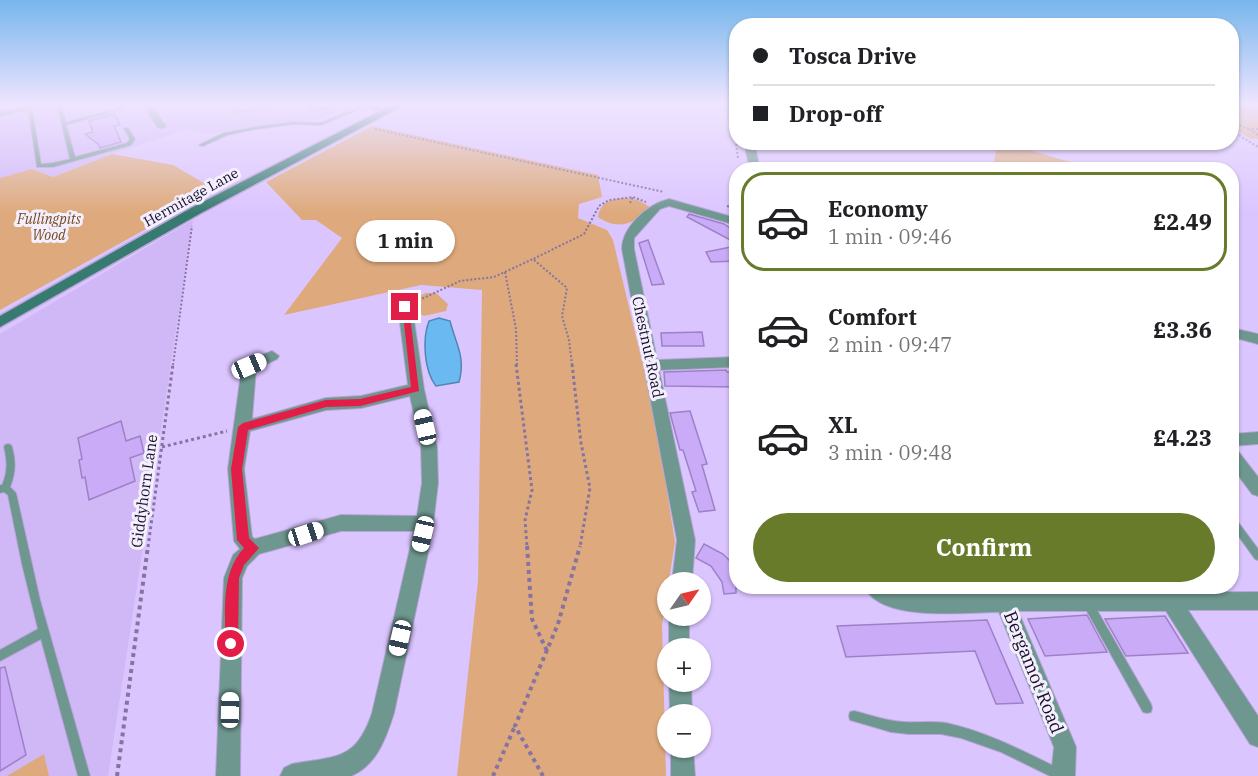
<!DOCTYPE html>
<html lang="en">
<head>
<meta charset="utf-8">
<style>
  body { margin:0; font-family:"IBM Plex Serif",serif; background:#f6f6f6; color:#202124; height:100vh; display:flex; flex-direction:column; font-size:22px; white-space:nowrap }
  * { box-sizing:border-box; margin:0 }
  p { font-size:20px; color:#757577 }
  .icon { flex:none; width:33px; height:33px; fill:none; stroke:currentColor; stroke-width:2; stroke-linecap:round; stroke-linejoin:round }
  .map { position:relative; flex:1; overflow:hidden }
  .sheet { position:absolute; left:729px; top:162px; width:510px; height:432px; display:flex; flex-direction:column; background:#fff; border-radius:24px; box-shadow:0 2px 4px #0004 }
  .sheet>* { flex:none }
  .banner { position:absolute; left:729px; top:18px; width:510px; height:132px; border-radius:24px; box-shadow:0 2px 4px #0004; display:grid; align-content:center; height:132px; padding:0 24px; background:#fff }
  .needle { width:39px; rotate:56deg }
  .controls { position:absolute; left:657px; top:572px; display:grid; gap:12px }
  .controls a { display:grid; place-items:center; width:54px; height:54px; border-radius:50%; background:#fff; box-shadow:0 2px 4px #0004; font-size:30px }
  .end { position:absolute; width:27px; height:27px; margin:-14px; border:8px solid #e11d48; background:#fff; box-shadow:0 0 0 3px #fff }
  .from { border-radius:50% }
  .bubble { position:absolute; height:42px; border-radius:21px; background:#fff; box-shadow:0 2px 4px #0004; font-size:20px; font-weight:800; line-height:42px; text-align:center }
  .car { position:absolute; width:18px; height:36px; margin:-18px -9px; border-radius:8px; box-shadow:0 0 4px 2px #0007; background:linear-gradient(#fff 24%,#345 0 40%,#fff 0 76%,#345 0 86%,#fff 0) }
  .banner b { display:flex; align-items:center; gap:21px; height:57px; font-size:22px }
  .banner b+b { border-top:2px solid #e0e0e0 }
  .banner i { width:15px; height:15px; background:#202124 }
  ul { padding:10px 0 0; list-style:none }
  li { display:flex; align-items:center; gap:18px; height:99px; margin:0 12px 9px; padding:0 12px; border:3px solid transparent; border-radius:24px }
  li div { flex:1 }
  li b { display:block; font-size:22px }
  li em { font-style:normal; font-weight:800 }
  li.on { border-color:#677b2b }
  li>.icon { width:54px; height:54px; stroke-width:1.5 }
  .primary-button { display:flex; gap:12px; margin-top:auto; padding:12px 24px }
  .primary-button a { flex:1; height:69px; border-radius:36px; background:#677b2b; color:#fff; font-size:24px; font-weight:800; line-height:69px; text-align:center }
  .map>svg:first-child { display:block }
</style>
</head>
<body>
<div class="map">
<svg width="1258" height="776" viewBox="0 0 1258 776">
  <rect width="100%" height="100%" fill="#dbc5ff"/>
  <path fill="#d0b8f7" d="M19,105H366L316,119L207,134L188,129L112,154L52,177L32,169L0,178V109Z
    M193,220L108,776H0V334Z"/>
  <path fill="#deaa7d" d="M1232,105H1258V139L1249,138L1232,128Z
    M372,126L598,175L602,197L579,204L578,218L607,230L613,240L655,416L675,542L662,625L666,776H457L478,581L482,290L421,285L284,315L342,238L316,220H302L266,182Z
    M997,143L1023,148L1093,169H993Z
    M112,154L173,165L216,190L0,310V178L32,169L53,177Z
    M625,198L638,200L650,207C636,224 618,231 598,217C600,202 611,199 625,198Z
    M426,293H436L448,304L446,311L424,316L416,312L412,299Z
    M44,754L49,776H7Z"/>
  <path fill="#6bb9f1" stroke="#5286b5" stroke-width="1.5" d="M439,318L450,321C456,345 466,357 459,382L436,386C424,371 422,339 429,321Z"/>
  <path fill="#c9abf8" stroke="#9d81c6" stroke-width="1.5" d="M115,114L120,125L114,126L121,142L100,148L98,144L85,134L93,132L89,121Z
    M689,214L724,224L736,232V243L687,217Z
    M648,240L664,284L652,285L639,243Z
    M736,246V261L711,262L706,252Z
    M702,332L704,346H662L661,333Z
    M726,370L727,372H736V387L665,386L664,372Z
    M690,411L707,464L702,465L715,510L699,512L692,492L696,491L683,450H680L670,413Z
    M121,421L126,441L140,436L144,453L130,458L135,481L89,500L85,477L82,478L79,460L82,459L78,438Z
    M704,544L723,554L732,563L736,571V593L724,594L722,582L711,566L696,558Z
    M1087,615L1107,652L1045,656L1028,619Z
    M1165,616L1188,653L1126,656L1105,619Z
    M987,620L1023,703L996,704L975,651L846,657L837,626Z
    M5,667L26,755L0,771V668Z"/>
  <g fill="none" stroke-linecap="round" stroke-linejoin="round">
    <defs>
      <path id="service" d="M57,105H61L66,122L121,108L123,109L66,125L75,157L127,143L130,139L124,129V128H128L135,139L131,145L53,167H37L28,108L32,109L41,164L53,163L70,159Z
        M264,105H271L239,113L237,112Z
        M305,105H309L313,109C322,109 330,104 338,105L320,111H312Z
        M365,105H370L321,125L294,124L256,129L227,135L203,146L199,145L224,133L256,127L294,122L320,123Z
        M8,444L11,445L12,447C16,461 16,473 10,487L16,493L40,600L90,776H78L41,639L0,661V650L38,629L22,564L8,495L4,492L0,493V485H2L3,483C8,470 7,460 4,447L5,445Z
        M1232,517L1235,518L1258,549V560L1255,559L1232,527Z
        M984,586H994L999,601L997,604L994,606L991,604Z
        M1082,586H1092L1099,601L1097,604L1094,605L1151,704L1152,708L1151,712L1147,713L1143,712L1084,606L1082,603L1084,600L1088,599Z
        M1182,586H1192L1200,600L1198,603L1195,605L1192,603Z
        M854,711C870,715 887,721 904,722C918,723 932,721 946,723C988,732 1027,753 1066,772L1068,776H1050L1001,752L961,738L941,734H909L891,732L850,720L849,716L850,712Z"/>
      <path id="minor" d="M35,105H53L0,116V112Z
        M143,105H151L166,126L164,128H158Z
        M366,105H377L389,112L381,114Z
        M744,142H754L760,170H750Z
        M669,199L736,218V225L669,206L660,209L634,238V249L657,360L736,357V367L659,370L695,540L692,582H672L677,540L622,249C622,227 648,204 669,199Z
        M405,303L412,307L424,389L437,447L438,483L432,534L394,713C386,738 377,765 351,776H280L284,768L292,764C336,756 356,761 372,713L414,531H341L259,554L247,566L242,578L240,776H216L224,578L233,555L240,549L234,541L228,469L242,366L244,362L272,351L279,356L277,359L256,369L252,419L326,398L361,396L408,385L398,307ZM410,396L421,447L422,483L417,516L341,515L255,539L252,537L244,469L250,431L326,410L361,408Z
        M1232,328L1258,334V344L1232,337Z
        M1258,432V444L1232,446V434Z
        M1232,450L1238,451L1258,477V496L1252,494L1232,467Z
        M864,586H888L893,591L904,594L1258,592V610H1188L1258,716V747L1250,744L1166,611H1018L1076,747L1075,776H1051L1054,747L999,612C964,612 880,623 864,586Z
        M669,615H689V648H669Z
        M669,681H691L692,714H670Z
        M671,747H693L695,776H671Z"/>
      <path id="secondary" d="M392,105H404L201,213L0,327V316L193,207Z"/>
    </defs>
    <use href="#service" stroke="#b8a4d8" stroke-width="2"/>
    <use href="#minor" stroke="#b8a4d8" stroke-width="2"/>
    <use href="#secondary" stroke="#b8a4d8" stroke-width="3"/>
    <path stroke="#8674a0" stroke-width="2" stroke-dasharray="2 2" stroke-linecap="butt" d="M1232,113L1245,108
      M1232,123L1250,129
      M375,129L664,192
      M1258,129H1250L1258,135
      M1232,131L1258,147
      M736,144L738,158
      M630,203L633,197
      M727,206L736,208
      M505,272L516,329L517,365
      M415,302L460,281L494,277L533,259
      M173,365L192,226
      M572,365L569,340L562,316L567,288L533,259L584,234L599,206L609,200L633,197L646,202"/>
    <path stroke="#8674a0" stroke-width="3" stroke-dasharray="3 3" stroke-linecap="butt" d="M516,364L532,490L525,520L527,547
      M572,364L581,443L590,488L580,547
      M162,447L227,431
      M148,547L173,364"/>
    <path stroke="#8674a0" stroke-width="4" stroke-dasharray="4 4" stroke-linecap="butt" d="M527,546L532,619L547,651
      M117,776L148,546
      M493,776L515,726
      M543,776L515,726L558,624L580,546"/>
    <use href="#service" fill="#6e978f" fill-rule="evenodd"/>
    <use href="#minor" fill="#6e978f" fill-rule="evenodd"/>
    <use href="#secondary" fill="#377a70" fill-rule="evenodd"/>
  </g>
  <linearGradient id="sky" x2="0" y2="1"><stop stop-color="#76b6ec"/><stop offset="0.49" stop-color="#efe5ff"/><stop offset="1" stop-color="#efe5ff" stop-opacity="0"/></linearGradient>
  <rect width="1258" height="213" fill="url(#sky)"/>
  <path fill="#e11d48" d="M402,305L409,307L419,391L360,406L326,407L248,430L242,469L249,538L259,548L244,565L239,578L238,644L236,648L231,650L227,648L225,644C226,611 220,574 244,548L237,540L231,469L238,427L243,423L326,400L360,399L411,387Z"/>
  <g text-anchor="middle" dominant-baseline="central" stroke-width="6" stroke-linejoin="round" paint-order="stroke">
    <g font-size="14" fill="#190e28" stroke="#f4effe">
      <text transform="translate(191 197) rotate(-29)">Hermitage Lane</text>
    </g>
    <g font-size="14" font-style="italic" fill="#76491c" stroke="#f4effe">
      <text x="49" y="219">Fullingpits<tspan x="49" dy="16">Wood</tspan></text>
    </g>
    <g font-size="15" fill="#190e28" stroke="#f4effe">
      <text transform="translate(648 347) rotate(78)">Chestnut Road</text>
      <text transform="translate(144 491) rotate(-82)">Giddyhorn Lane</text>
    </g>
    <g font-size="18" fill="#190e28" stroke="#f4effe">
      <text transform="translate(1034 672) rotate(68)">Bergamot Road</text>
    </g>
  </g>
</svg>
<div class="controls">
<a><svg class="needle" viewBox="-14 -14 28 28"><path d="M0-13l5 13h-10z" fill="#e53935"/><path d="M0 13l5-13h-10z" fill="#757577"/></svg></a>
<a>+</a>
<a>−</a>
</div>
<i class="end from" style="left:231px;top:644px"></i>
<i class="end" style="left:405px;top:307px"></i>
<div class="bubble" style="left:356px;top:220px;width:99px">1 min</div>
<i class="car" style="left:249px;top:366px;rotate:67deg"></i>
<i class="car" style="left:425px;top:427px;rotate:347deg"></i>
<i class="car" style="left:306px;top:534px;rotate:72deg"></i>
<i class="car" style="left:423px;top:534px;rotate:193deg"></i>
<i class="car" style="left:400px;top:638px;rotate:193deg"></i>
<i class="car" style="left:230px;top:710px;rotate:1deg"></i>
<div class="banner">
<b><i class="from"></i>Tosca Drive</b>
<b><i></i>Drop-off</b>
</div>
<section class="sheet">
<ul>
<li class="on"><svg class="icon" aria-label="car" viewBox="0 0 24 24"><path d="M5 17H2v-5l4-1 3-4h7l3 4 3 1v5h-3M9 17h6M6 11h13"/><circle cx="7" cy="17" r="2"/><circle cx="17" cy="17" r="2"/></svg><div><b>Economy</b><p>1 min · 09:46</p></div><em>£2.49</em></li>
<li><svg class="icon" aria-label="car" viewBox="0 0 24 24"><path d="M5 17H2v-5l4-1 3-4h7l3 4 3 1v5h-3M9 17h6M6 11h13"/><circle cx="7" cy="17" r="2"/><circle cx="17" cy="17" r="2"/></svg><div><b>Comfort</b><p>2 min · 09:47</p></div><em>£3.36</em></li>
<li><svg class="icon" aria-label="car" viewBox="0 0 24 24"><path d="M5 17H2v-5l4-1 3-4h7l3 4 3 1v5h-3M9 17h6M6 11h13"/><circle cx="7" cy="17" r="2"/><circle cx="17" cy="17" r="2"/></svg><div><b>XL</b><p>3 min · 09:48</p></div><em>£4.23</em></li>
</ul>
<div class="primary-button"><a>Confirm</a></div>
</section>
</div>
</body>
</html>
